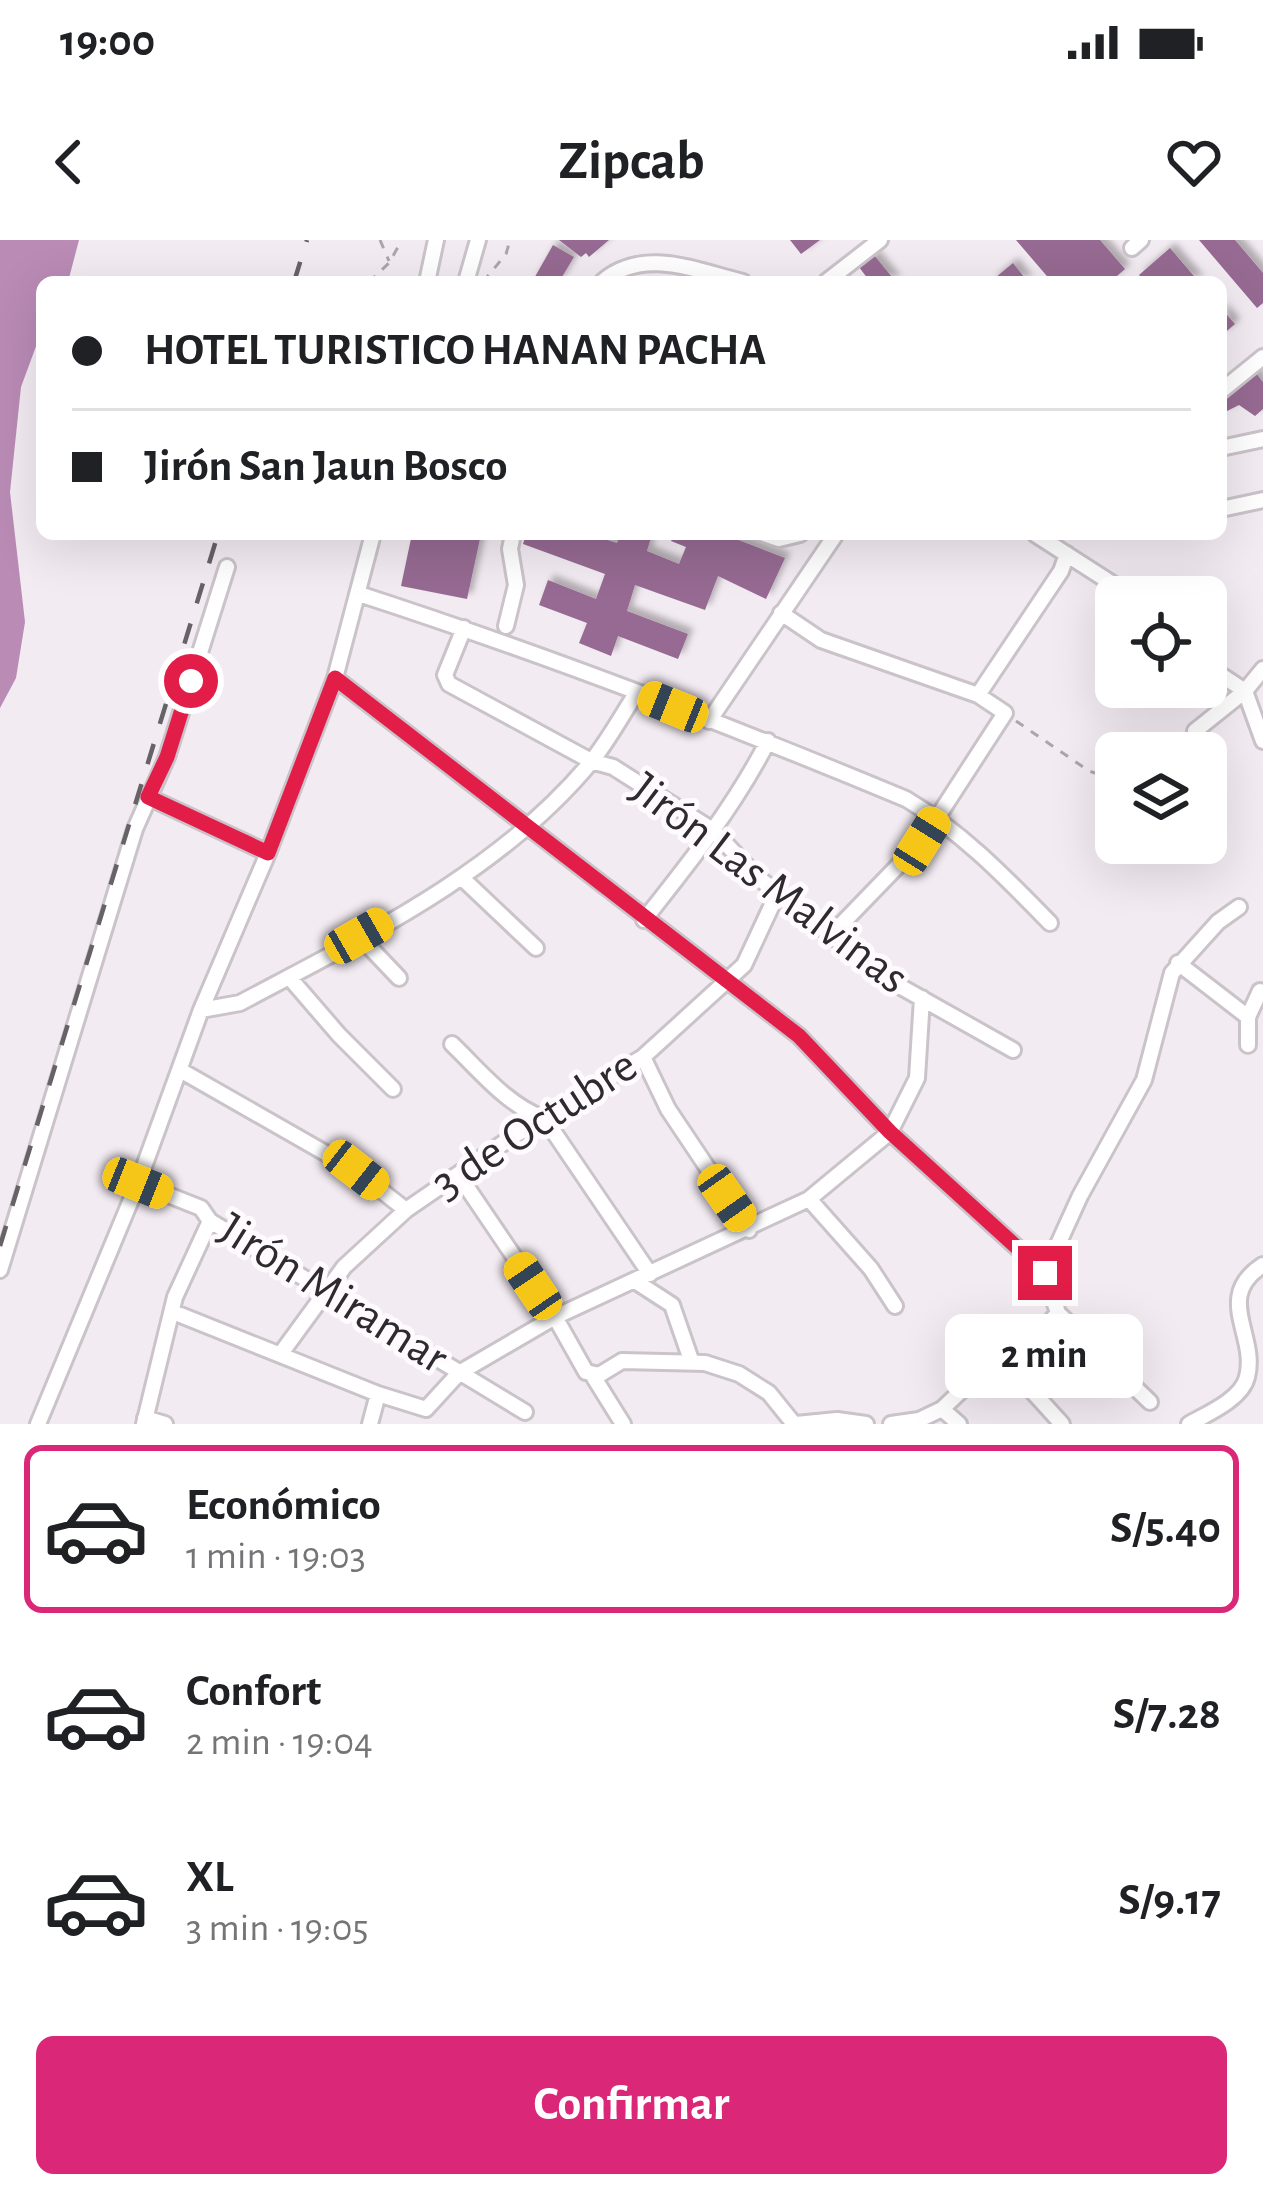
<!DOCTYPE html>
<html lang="es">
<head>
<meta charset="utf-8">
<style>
  body { margin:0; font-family:"Alegreya Sans",sans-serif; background:#f6f6f6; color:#202124; height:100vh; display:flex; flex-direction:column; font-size:45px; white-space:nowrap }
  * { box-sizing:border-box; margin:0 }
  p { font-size:39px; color:#757577 }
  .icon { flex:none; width:66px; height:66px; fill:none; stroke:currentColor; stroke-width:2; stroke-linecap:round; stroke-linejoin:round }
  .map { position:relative; height:1184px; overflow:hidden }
  .side { display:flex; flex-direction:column; background:#fff; flex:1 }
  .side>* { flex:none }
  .banner { position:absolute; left:36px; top:36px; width:1191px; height:264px; border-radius:18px; box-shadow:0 12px 48px #0002; display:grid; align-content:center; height:264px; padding:0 36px; background:#fff }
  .controls { position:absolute; left:1095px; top:336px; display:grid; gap:24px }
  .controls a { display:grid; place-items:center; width:132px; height:132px; border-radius:18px; background:#fff; box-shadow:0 12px 48px #0002; font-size:60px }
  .end { position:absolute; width:54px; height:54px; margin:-27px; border:15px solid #e11d48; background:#fff; box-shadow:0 0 0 6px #fff }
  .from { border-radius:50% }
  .bubble { position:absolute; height:84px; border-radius:18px; background:#fff; box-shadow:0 12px 48px #0002; font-size:39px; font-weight:600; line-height:84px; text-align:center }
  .car { position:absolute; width:36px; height:72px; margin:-36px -18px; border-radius:15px; box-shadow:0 0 9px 3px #0007; background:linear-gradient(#f5c518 24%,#345 0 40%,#f5c518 0 76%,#345 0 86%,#f5c518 0) }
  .banner b { display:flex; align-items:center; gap:42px; height:114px; font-size:45px }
  .banner b+b { border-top:3px solid #e0e0e0 }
  .banner i { width:30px; height:30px; background:#202124 }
  ul { padding:21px 0 0; list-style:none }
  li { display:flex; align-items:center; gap:36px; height:168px; margin:0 24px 18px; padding:0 12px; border:6px solid transparent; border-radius:18px }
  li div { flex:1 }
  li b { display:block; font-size:45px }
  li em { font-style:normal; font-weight:600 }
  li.on { border-color:#db2777 }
  li>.icon { width:108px; height:108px; stroke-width:1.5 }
  .action { display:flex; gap:24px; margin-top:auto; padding:24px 36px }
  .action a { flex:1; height:138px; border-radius:18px; background:#db2777; color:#fff; font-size:48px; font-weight:600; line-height:138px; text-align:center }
  .status { display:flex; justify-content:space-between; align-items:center; height:84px; padding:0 60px; background:#fff; direction:ltr }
  .status svg { height:33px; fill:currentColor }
  header { display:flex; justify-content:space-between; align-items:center; height:156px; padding:0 36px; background:#fff; font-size:54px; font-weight:600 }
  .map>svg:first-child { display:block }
</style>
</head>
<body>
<div class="status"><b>19:00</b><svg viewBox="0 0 49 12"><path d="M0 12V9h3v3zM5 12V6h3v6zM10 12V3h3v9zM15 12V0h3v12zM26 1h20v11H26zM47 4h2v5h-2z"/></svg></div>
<header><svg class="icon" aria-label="back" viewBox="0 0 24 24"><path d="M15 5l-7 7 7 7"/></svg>Zipcab<svg class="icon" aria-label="heart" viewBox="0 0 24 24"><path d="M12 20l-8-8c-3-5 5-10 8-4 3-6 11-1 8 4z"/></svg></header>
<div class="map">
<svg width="1263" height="1184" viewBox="0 0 1263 1184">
  <defs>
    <filter id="shadow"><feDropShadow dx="5.5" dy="-5.5" stdDeviation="3" flood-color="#0004"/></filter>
  </defs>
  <rect width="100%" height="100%" fill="#f3ebf2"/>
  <path fill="#b98bb5" d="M0,0H79L68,42H42V90L21,147L10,252L25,382L16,438L0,468Z"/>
  <path fill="#966a92" filter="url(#shadow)" d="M559,0H609L589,17L586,13L581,17Z
    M790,0H820L801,14Z
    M1016,0H1100L1125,29L1110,42H1052Z
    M1199,0H1235L1263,33V63L1257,68Z
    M553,5L574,17L559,42H532Z
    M1170,8L1199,42H1145L1139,35Z
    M874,15L896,42H865L868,39L859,27Z
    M1013,23L1028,42H990Z
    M1221,68L1235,84L1221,96Z
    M1251,127L1263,142V169L1255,176L1239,165L1221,174V150Z
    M412,294H481L467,359L401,346Z
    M526,294H588L617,303L620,294H652L647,311L679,324L686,307L671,301L674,294H723L785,318L766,359L718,336L705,370L635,345L627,371L688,394L678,419L618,396L611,416L579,403L587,383L539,365L548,340L596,359L605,334L523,304Z"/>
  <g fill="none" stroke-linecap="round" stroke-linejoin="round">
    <defs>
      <path id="minor" d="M1132,8L1141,0
        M427,42L436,0
        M466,42L478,0
        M602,42C643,6 697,31 743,42
        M826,42L880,0
        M1221,151L1263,117
        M1221,208L1263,199
        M1221,269L1263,260
        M764,294L779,299L800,294
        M1035,294L1133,357
        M359,354C544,414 726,484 906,559C962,592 1005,637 1050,683
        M781,373L821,400L978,455L1005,473L922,601L832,694
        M506,386L516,345L510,309L513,294
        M464,388L445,435L449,444L591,521L613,527L714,591L756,636L887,739L1013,810
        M1206,420L1218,433L1245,451
        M335,438L799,796L890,892L1045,1033L1058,1073L1150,1162
        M1245,451L1263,501
        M978,455L1061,331L1067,314
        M709,481L836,294
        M1195,491L1245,451L1263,429
        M148,557L268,613
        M462,638L536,708
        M644,680C690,622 734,567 768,501
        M359,696L399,738
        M1178,723L1248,777
        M289,737L339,795L393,849
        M201,770L240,763C364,697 500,632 591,522C608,501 622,475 637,452
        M452,804C481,832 507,865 545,879L650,1034
        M1248,805V777L1260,751
        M643,817L668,869L749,990
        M180,830L355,930L406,970
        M458,934L555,1077L586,1132L599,1135L622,1121L705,1123L739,1134L769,1153L794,1184
        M138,943L201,968L210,981L525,1172
        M809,959L871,1029L895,1066
        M0,1030L135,589L167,517L227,327
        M1045,1033L1080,956L1144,840L1172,733L1218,682L1239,667
        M635,1041L672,1065L691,1120
        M173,1072L378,1154L426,1169L459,1133L555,1077L809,959L890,892L917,838L922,758
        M282,1112L344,1027L406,970L512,897L643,817L744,725L778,652
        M1002,1118L1062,1184
        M593,1136L623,1184
        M942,1169L959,1184
        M145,1178L165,1184
        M38,1184L138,943L201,770L268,613L335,438L373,294
        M144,1184L175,1057L210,981
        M370,1184L378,1154
        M796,1184L837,1180L866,1184
        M891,1184L919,1180L942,1169L978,1135L1042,1091L1058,1073
        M1189,1184C1207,1174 1242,1159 1247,1137C1258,1095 1213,1057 1263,1025"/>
    </defs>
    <use href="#minor" stroke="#cbc3ca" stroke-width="20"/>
    <path stroke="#aca5ab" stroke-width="3" stroke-dasharray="9 9" stroke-linecap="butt" d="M380,0L389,21
      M369,42L389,23L402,0
      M483,42L506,14L510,0
      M1016,481L1089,531L1116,540
      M1169,513L1186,499"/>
    <use href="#minor" stroke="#fff" stroke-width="14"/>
    <path stroke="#666266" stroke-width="4.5" stroke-dasharray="21 21" stroke-linecap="butt" d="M294,42L307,0
      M0,1006L218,294"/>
  </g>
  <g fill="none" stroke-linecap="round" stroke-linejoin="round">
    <path stroke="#e11d48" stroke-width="15" d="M191,441L167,517L148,557L268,613L335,438L799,796L890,892L1045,1033"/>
  </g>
  <g text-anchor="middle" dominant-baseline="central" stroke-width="10" stroke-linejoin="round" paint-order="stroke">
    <g font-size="48" fill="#2e2b2e" stroke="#fffafe">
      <text transform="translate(769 644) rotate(37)">Jirón Las Malvinas</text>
      <text transform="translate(535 885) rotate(-33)">3 de Octubre</text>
      <text transform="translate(333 1054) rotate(32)">Jirón Miramar</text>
    </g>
  </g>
</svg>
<div class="controls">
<a><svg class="icon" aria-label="locate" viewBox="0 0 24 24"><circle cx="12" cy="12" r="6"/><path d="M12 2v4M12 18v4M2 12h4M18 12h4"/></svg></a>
<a><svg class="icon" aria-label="layers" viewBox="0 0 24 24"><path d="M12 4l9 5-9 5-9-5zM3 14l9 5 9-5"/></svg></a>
</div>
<i class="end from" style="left:191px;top:441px"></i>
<i class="end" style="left:1045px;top:1033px"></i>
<div class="bubble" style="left:945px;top:1074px;width:198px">2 min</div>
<i class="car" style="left:673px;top:467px;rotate:292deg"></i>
<i class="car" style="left:922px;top:601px;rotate:32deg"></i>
<i class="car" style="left:359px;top:696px;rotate:60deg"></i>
<i class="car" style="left:356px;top:930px;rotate:128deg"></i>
<i class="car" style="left:138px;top:943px;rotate:112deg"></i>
<i class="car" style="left:727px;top:958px;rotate:145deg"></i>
<i class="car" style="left:533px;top:1046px;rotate:326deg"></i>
<div class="banner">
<b><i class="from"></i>HOTEL TURISTICO HANAN PACHA</b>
<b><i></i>Jirón San Jaun Bosco</b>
</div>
</div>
<section class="side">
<ul>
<li class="on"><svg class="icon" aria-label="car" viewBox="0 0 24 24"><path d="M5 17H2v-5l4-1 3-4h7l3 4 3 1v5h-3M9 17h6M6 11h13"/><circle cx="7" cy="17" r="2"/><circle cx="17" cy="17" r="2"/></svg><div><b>Económico</b><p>1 min · 19:03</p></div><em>S/5.40</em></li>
<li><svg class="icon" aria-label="car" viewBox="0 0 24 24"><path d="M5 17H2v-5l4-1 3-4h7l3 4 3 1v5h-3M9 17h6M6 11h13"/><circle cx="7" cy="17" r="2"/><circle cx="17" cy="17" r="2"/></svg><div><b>Confort</b><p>2 min · 19:04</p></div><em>S/7.28</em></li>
<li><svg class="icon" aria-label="car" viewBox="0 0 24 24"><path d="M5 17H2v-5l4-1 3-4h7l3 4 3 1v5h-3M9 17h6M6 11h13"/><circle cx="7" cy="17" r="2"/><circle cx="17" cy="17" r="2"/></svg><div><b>XL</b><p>3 min · 19:05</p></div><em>S/9.17</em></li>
</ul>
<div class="action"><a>Confirmar</a></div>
</section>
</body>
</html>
